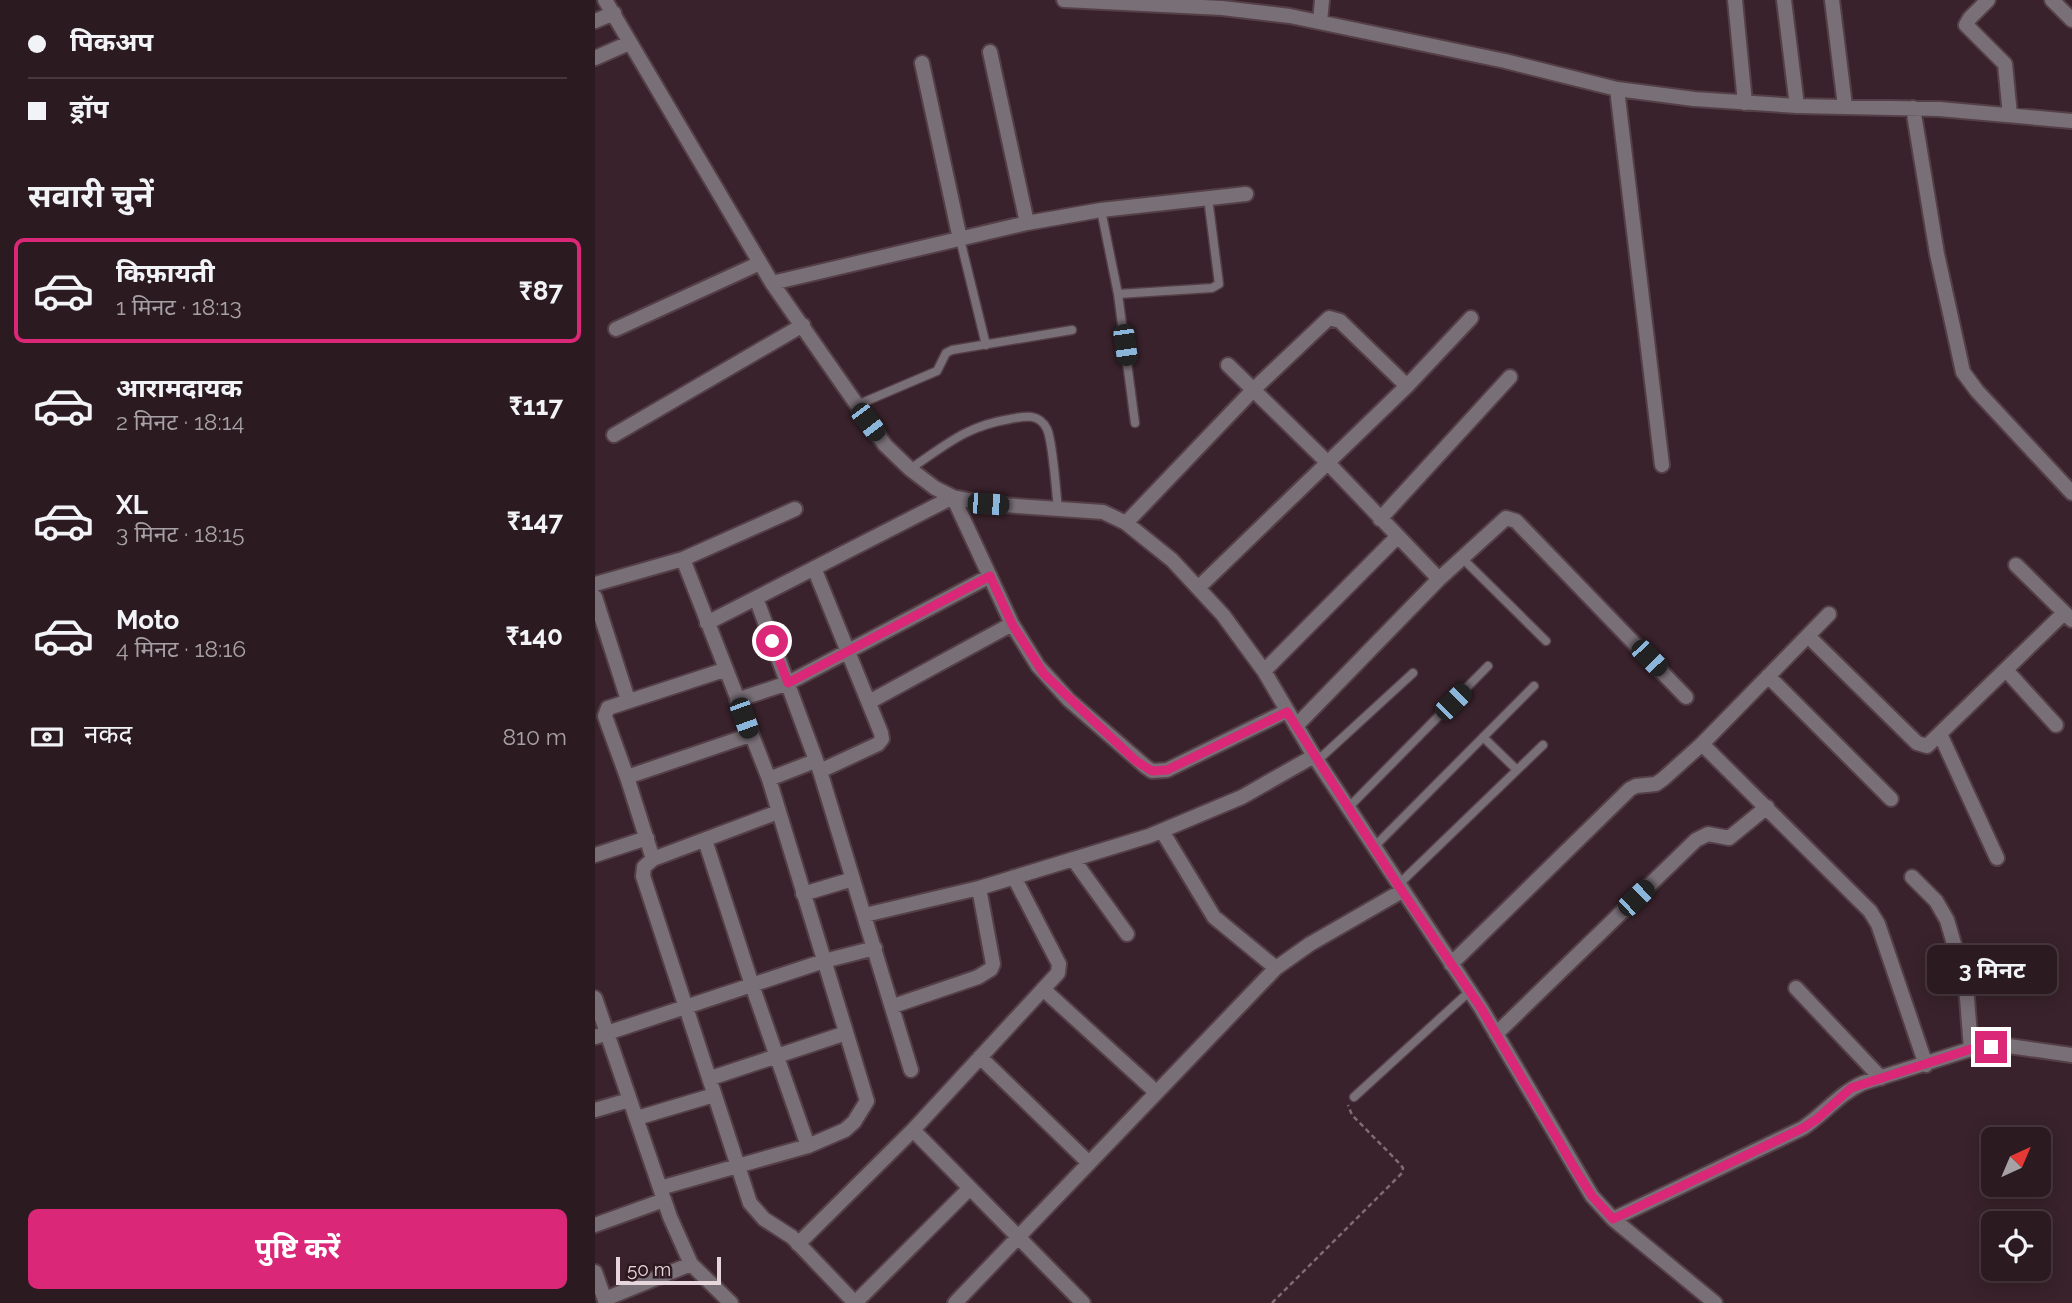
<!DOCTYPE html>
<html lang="hi">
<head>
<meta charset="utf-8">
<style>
  body { margin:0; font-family:Raleway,"Noto Sans Devanagari",sans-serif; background:#332329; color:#f1f3f6; height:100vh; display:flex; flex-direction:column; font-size:26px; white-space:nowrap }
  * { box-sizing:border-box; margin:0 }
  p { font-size:23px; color:#a6a1a5 }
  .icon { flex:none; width:38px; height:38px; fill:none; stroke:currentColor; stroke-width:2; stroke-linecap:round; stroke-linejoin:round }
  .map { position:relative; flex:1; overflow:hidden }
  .panel { display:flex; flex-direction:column; background:#2b1a20; width:595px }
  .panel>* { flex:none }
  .hud { display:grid; align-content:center; height:154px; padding:0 28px; background:#2b1a20 }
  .needle { width:46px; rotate:44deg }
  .tools { position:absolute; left:1386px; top:1127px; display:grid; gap:14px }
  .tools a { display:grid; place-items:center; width:70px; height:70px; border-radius:10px; background:#2b1a20; box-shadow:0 4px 18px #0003,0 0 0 2px #47383e; font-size:35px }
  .scale { position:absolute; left:21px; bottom:18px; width:105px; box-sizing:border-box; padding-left:7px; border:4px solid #e7d7dc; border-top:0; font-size:19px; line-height:24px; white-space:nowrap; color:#e7d7dc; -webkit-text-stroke:5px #2e1921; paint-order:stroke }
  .end { position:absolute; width:32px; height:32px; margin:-16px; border:9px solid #db2777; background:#fff; box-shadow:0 0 0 4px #fff }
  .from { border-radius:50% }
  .bubble { position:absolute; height:49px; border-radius:10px; background:#2b1a20; box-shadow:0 4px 18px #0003,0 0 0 2px #47383e; font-size:23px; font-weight:700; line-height:49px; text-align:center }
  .car { position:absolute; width:21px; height:42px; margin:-21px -10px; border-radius:9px; box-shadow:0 0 5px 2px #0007; background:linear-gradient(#222 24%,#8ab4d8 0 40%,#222 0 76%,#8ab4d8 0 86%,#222 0) }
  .hud b { display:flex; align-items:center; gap:24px; height:66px; font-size:26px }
  .hud b+b { border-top:2px solid #47383e }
  .hud i { width:18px; height:18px; background:#f1f3f6 }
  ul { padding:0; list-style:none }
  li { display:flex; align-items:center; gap:21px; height:105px; margin:0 14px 10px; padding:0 14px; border:4px solid transparent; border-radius:10px }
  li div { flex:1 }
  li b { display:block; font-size:26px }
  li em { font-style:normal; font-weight:700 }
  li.selected { border-color:#db2777 }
  li>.icon { width:63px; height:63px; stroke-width:1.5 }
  h2 { padding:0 28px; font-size:32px; line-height:84px }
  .pay { display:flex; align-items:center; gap:18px; height:77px; padding:0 28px; font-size:26px }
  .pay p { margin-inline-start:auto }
  .primary-button { display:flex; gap:14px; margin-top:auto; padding:14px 28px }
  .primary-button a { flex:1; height:80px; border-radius:10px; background:#db2777; color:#fff; font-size:28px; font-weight:700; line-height:80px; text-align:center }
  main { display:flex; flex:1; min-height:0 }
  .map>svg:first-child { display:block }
</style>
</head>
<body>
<main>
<section class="panel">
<div class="hud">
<b><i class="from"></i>पिकअप</b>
<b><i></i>ड्रॉप</b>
</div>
<h2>सवारी चुनें</h2>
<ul>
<li class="selected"><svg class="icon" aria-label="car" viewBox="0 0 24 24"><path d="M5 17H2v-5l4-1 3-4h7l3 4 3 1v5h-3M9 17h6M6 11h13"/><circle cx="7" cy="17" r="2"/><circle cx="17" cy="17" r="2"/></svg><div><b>किफ़ायती</b><p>1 मिनट · 18:13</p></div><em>₹87</em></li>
<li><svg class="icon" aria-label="car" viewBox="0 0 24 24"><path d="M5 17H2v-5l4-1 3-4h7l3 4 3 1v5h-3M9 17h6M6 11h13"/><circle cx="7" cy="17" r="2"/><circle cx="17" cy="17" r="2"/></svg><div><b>आरामदायक</b><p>2 मिनट · 18:14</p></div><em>₹117</em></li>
<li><svg class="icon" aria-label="car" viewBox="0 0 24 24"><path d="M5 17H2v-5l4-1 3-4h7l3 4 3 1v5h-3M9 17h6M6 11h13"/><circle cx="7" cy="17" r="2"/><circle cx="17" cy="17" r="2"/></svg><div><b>XL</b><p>3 मिनट · 18:15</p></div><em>₹147</em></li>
<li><svg class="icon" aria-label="car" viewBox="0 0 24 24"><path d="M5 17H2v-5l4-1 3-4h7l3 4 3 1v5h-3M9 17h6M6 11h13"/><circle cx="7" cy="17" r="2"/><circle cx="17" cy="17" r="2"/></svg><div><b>Moto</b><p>4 मिनट · 18:16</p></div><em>₹140</em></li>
</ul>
<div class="pay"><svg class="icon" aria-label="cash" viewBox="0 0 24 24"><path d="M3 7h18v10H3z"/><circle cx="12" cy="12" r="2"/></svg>नकद<p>810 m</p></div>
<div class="primary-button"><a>पुष्टि करें</a></div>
</section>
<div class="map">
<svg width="1477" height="1303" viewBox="0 0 1477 1303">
  <rect width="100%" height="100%" fill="#39222b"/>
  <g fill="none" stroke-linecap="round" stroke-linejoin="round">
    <defs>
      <path id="service" d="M506,210L523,294L540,423
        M365,239L391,345
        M523,294L617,288L624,284L613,198
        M262,405L342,371L351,353L357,350L477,330
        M315,469C351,445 371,426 415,419C430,416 444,413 452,429C458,442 461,492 463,509
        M866,557L951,641
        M888,737L922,770
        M722,761L818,673
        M753,808L893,666
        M779,847L939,686
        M803,885L948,745
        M759,1097L875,991"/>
      <path id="minor" d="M10,0L177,283L290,445L315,469L340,488L358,497L393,504L508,512L531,523L577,560L628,615L669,671L719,756L886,1008L997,1196L1018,1219L1120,1303
        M469,0L627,8L695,16L910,61L1022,89L1099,99L1202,106L1344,109L1477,121
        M1140,0L1150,103
        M1189,0L1202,106
        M1237,0L1250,106
        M1393,0L1375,18L1371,25L1410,64L1415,115
        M1457,0L1477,20
        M0,21L19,13
        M725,22L727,0
        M395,52L432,223
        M0,58L34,43
        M327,63L365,239
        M1022,89L1067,465
        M1318,108L1342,254L1368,372L1382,391L1477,493
        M177,283L432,223L506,210L651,194
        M21,329L165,263
        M633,365L733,463L844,579
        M19,435L208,325
        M785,519L915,377
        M531,523L659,389L734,318L745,321L812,386
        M1421,565L1477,620
        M219,568L286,733L287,739L283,744L225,771L316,1070
        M0,584L88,559L200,509
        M604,587L812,386L876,318
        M0,597L33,700
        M161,598L225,771
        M112,623L358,497L417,624L443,666L474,700L551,767L557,771L572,770L692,711
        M1213,636L1322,743L1332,746L1469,613
        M1411,670L1461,725
        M669,671L802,537
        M1173,676L1296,799
        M142,700L193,683L395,576
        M274,702L417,624
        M701,726L844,579L911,518L921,521L1091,697
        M1345,734L1402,858
        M1107,744L1275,911L1283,924L1331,1065
        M32,777L155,735
        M174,779L220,761
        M183,812L58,859L49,867L48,876L155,1203L169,1219L197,1237L260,1303
        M567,831L619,917L681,968
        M110,840L157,985L213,1146
        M0,855L52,838
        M58,859L32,777L12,722L10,716L13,708L129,670
        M478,859L532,934
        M1317,877L1341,901L1352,920L1371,985L1376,1049
        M208,894L258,879
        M270,915L384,888L554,836L647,797L719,756
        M856,964L1035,789L1041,786L1061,784L1068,779L1107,744L1234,614
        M1201,988L1286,1078
        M448,989L561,1092
        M0,998L75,1217L96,1264L136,1303
        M298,1006L383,977L396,969L398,964L384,888
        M901,1034L1101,840L1113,834L1134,838L1172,807
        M0,1037L229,961L280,948
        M385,1057L493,1162
        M116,1078L251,1033
        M0,1110L34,1100
        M42,1118L119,1095
        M318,1130L488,1303
        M65,1188L213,1146L250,1130L259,1122L272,1101L174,779L88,559
        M1018,1219L1208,1128C1229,1114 1245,1093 1268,1083L1376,1049L1414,1046L1477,1055
        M0,1225L69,1200
        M203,1244L318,1130L463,973L464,964L419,877
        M0,1272L11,1303
        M10,1299L96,1264
        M260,1303L375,1188
        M360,1303L681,968L715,944L807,891"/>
    </defs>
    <use href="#service" stroke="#553f47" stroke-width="11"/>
    <use href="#minor" stroke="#553f47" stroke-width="18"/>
    <path stroke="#806c73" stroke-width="2.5" stroke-dasharray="5 3.5" stroke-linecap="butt" d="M677,1303L807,1173L808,1168L804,1163L757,1115L753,1105"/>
    <use href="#service" stroke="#796f77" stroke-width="8"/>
    <use href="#minor" stroke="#796f77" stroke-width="14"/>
  </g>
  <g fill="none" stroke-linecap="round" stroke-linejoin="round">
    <path stroke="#db2777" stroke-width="9" d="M177,641L193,683L395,576L417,624L449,674L541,761L557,771L572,770L692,712L803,885L886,1008L983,1174L997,1196L1018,1219L1208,1128L1222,1119L1256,1088L1376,1049L1396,1047"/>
  </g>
</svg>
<div class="tools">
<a><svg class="needle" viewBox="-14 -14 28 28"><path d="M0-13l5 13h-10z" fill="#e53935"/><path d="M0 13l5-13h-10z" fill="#a6a1a5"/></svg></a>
<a><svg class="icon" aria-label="locate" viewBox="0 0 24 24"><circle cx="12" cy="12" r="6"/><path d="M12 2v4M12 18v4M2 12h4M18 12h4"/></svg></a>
</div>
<div class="scale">50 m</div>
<i class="end from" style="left:177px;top:641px"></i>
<i class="end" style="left:1396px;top:1047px"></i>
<div class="bubble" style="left:1332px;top:945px;width:130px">3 मिनट</div>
<i class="car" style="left:530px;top:345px;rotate:172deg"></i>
<i class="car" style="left:273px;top:422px;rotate:143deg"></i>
<i class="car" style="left:393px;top:504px;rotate:94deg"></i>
<i class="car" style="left:1054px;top:658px;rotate:136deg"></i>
<i class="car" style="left:858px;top:702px;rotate:45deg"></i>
<i class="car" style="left:149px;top:718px;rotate:160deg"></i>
<i class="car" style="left:1041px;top:898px;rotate:46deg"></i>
</div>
</main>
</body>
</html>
